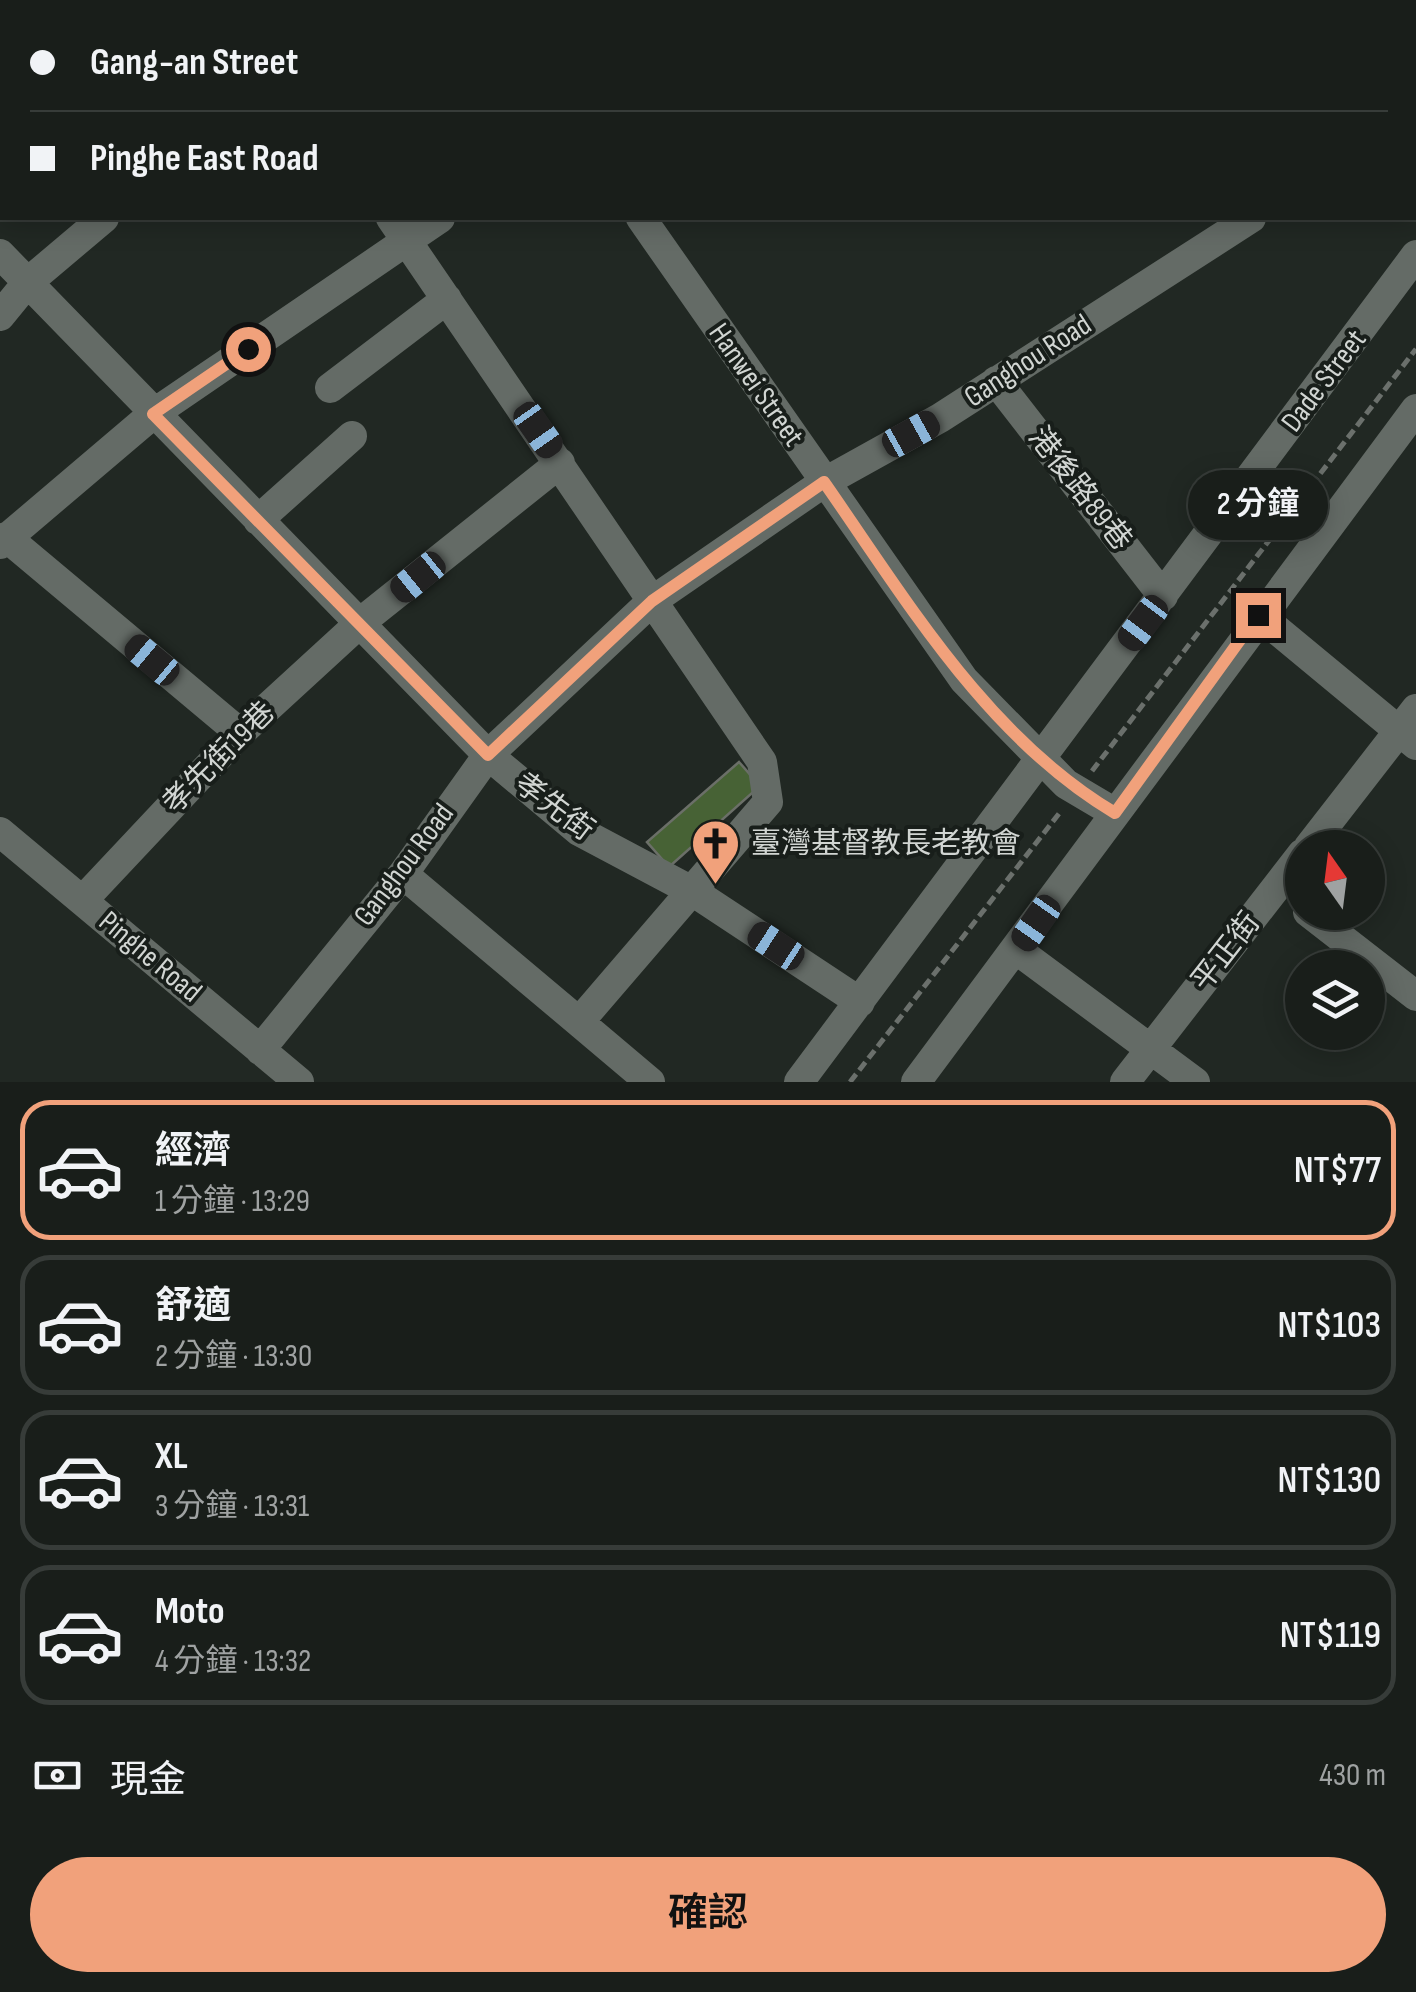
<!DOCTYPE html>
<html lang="zh-TW">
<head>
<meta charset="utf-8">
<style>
  body { margin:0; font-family:"Sofia Sans Condensed","Noto Sans TC",sans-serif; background:#262b27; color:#f1f3f6; height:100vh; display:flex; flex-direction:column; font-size:38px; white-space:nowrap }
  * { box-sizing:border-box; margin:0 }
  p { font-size:32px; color:#9fa2a2 }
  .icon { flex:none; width:55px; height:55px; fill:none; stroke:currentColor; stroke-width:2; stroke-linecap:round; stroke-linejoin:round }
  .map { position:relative; height:1082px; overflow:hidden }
  .sheet { display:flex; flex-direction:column; background:#191e1a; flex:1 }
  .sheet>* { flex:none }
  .hud { position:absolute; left:0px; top:0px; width:1418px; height:220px; box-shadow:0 5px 25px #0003,0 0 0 2px #373c39; display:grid; align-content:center; height:220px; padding:0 30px; background:#191e1a }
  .needle { width:65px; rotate:346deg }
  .buttons { position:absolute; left:1285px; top:830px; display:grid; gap:20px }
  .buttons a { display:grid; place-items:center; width:100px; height:100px; border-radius:50%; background:#191e1a; box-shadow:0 5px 25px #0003,0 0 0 2px #373c39; font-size:50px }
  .end { position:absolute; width:45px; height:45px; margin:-22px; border:12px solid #f1a17b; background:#111; box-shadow:0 0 0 5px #111 }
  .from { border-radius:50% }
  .bubble { position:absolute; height:70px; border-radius:35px; background:#191e1a; box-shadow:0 5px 25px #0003,0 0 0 2px #373c39; font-size:32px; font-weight:600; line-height:70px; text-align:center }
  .car { position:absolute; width:30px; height:60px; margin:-30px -15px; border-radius:12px; box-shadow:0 0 8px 2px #0007; background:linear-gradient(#222 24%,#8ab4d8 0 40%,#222 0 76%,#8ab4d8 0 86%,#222 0) }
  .hud b { display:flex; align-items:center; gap:35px; height:95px; font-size:38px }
  .hud b+b { border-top:2px solid #373c39 }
  .hud i { width:25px; height:25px; background:#f1f3f6 }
  ul { padding:18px 0 0; list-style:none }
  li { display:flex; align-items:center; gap:30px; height:140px; margin:0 20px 15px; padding:0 10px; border:5px solid #373c39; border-radius:30px }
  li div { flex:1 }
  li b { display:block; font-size:38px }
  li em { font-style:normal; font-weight:600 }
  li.on { border-color:#f1a17b }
  li>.icon { width:90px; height:90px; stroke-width:1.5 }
  .pay { display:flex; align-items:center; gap:25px; height:110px; padding:0 30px; font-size:38px }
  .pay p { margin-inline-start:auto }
  .button { display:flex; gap:20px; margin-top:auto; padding:20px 30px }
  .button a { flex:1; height:115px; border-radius:60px; background:#f1a17b; color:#111; font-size:40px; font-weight:600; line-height:115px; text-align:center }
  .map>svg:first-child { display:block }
</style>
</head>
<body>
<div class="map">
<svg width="1416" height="1082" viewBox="0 0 1416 1082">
  <rect width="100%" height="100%" fill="#212823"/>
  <path fill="#476235" stroke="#6b6f68" stroke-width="2.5" d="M739,762L760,786L669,867L647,842Z"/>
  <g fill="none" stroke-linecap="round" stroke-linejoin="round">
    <path stroke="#6b706c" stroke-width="5" stroke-dasharray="10 5" stroke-linecap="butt" d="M1092,771L1416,349
      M850,1082L1061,811"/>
    <path stroke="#646b66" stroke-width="30" d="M236,0L238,2
      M489,0L491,2
      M727,0L729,2
      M870,0L872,2
      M21,2L24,0
      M364,2L368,0
      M755,2L759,0
      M1172,2L1176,0
      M0,20L2,18
      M1415,116L1416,115
      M391,218L762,762L768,802L579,1022L403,874
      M641,218L964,680L1066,784L1115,813
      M0,254L488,755L579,831L692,891L860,1002
      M0,316L27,283L104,218
      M996,381L1163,596
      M330,388L447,299
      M258,520L352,436
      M6,537L240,733
      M0,544L153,414L440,218
      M1259,615L1416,745
      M0,832L299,1082
      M1308,848L1416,709
      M83,900L240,733L361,622L560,463
      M1308,912L1416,996
      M1017,950L1195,1082
      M579,1022L650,1082
      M260,1050L403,874L488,755L652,601L823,483L940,418L1251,218
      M799,1082L1416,255
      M916,1082L1416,409
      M1125,1082L1302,854"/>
  </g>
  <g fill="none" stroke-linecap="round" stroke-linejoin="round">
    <path stroke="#f1a17b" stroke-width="12" d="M248,349L153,414L488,755L652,601L824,482C907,601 987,737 1115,813L1258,615"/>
  </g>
  <defs>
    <symbol id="church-pin" viewBox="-11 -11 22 30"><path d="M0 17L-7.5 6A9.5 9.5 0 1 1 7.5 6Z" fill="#f1a17b" stroke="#181e1a"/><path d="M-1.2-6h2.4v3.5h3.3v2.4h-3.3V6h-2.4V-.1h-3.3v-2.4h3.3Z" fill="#111"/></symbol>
  </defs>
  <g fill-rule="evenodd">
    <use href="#church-pin" x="688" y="816" width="55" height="75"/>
  </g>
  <g text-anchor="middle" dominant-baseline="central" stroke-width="8" stroke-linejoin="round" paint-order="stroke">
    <g font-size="30" fill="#d1d5d2" stroke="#181e1a">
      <text transform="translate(1028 361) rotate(-33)">Ganghou Road</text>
      <text transform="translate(1324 381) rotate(-53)">Dade Street</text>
      <text transform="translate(756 385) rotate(55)">Hanwei Street</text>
      <text transform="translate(1080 489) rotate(52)">港後路89巷</text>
      <text transform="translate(219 758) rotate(-45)">孝先街19巷</text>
      <text transform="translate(554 807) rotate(37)">孝先街</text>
      <text transform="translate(404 865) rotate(-53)">Ganghou Road</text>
      <text transform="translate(1226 952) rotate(-52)">平正街</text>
      <text transform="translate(150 957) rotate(40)">Pinghe Road</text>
    </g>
    <g font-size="30" fill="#d1d5d2" stroke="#181e1a" text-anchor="start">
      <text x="751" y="844">臺灣基督教長老教會</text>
    </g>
  </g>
</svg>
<div class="buttons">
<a><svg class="needle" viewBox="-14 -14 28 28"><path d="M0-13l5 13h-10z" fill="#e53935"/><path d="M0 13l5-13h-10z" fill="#9fa2a2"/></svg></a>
<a><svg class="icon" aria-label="layers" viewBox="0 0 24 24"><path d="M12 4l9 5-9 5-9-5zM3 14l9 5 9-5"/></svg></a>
</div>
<i class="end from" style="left:248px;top:349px"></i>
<i class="end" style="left:1258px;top:615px"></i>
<div class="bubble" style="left:1188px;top:470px;width:140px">2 分鐘</div>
<i class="car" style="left:538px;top:430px;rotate:145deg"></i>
<i class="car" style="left:911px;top:434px;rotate:61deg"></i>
<i class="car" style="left:418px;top:577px;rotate:231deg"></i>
<i class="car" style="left:1143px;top:623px;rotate:217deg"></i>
<i class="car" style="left:152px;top:660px;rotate:310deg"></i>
<i class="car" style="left:1036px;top:923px;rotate:215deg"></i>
<i class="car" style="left:776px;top:946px;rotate:303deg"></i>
<div class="hud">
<b><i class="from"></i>Gang-an Street</b>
<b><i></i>Pinghe East Road</b>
</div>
</div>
<section class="sheet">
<ul>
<li class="on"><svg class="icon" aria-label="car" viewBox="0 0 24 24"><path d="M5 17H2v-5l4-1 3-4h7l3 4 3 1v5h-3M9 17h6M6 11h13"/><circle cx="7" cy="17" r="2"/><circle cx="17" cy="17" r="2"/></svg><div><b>經濟</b><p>1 分鐘 · 13:29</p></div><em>NT$77</em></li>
<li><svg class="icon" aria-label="car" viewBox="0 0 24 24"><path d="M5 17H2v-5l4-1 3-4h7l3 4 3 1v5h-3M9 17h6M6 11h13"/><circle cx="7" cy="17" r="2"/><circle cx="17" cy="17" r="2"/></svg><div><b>舒適</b><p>2 分鐘 · 13:30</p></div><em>NT$103</em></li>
<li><svg class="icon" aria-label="car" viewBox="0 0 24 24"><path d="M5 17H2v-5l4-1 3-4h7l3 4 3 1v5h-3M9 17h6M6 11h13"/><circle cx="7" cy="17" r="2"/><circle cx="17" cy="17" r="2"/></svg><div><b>XL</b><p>3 分鐘 · 13:31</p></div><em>NT$130</em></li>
<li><svg class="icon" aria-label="car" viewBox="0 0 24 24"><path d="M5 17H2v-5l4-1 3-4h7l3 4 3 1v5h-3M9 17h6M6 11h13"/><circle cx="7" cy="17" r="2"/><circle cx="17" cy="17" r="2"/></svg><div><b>Moto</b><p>4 分鐘 · 13:32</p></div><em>NT$119</em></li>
</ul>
<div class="pay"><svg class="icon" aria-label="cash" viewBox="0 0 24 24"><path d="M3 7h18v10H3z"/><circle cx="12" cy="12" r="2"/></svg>現金<p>430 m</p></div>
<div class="button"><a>確認</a></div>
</section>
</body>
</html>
